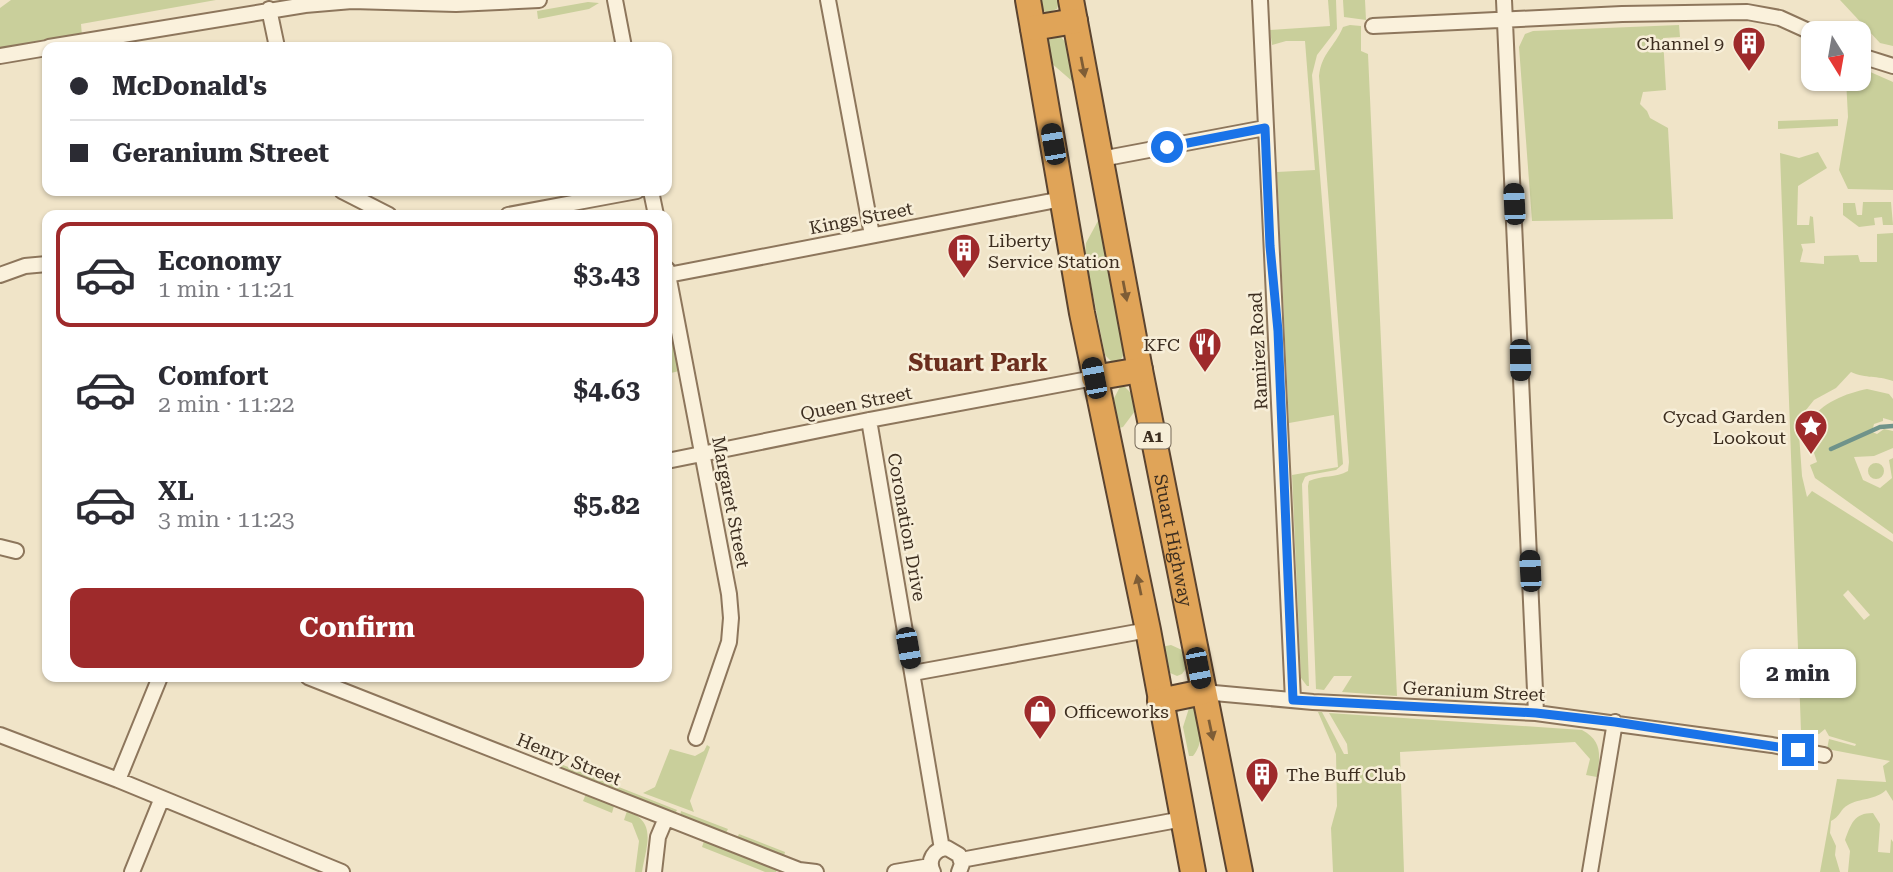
<!DOCTYPE html>
<html lang="en">
<head>
<meta charset="utf-8">
<style>
  body { margin:0; font-family:"Roboto Serif",serif; background:#f7f7f7; color:#2b2b33; height:100vh; display:flex; flex-direction:column; font-size:26px; white-space:nowrap }
  * { box-sizing:border-box; margin:0 }
  p { font-size:23px; color:#7c7c81 }
  .icon { flex:none; width:38px; height:38px; fill:none; stroke:currentColor; stroke-width:2; stroke-linecap:round; stroke-linejoin:round }
  .map { position:relative; flex:1; overflow:hidden }
  .sheet { position:absolute; left:42px; top:210px; width:630px; height:472px; display:flex; flex-direction:column; background:#fff; border-radius:14px; box-shadow:0 2px 5px #0004 }
  .sheet>* { flex:none }
  .top-card { position:absolute; left:42px; top:42px; width:630px; height:154px; border-radius:14px; box-shadow:0 2px 5px #0004; display:grid; align-content:center; height:154px; padding:0 28px; background:#fff }
  .needle { width:46px; rotate:169deg }
  .tools { position:absolute; left:1801px; top:21px; display:grid; gap:14px }
  .tools a { display:grid; place-items:center; width:70px; height:70px; border-radius:14px; background:#fff; box-shadow:0 2px 5px #0004; font-size:35px }
  .end { position:absolute; width:32px; height:32px; margin:-16px; border:9px solid #1a73e8; background:#fff; box-shadow:0 0 0 4px #fff }
  .from { border-radius:50% }
  .bubble { position:absolute; height:49px; border-radius:14px; background:#fff; box-shadow:0 2px 5px #0004; font-size:23px; font-weight:700; line-height:49px; text-align:center }
  .car { position:absolute; width:21px; height:42px; margin:-21px -10px; border-radius:9px; box-shadow:0 0 5px 2px #0007; background:linear-gradient(#222 24%,#8ab4d8 0 40%,#222 0 76%,#8ab4d8 0 86%,#222 0) }
  .top-card b { display:flex; align-items:center; gap:24px; height:66px; font-size:26px }
  .top-card b+b { border-top:2px solid #e1e1e2 }
  .top-card i { width:18px; height:18px; background:#2b2b33 }
  ul { padding:12px 0 0; list-style:none }
  li { display:flex; align-items:center; gap:21px; height:105px; margin:0 14px 10px; padding:0 14px; border:4px solid transparent; border-radius:14px }
  li div { flex:1 }
  li b { display:block; font-size:26px }
  li em { font-style:normal; font-weight:700 }
  li.active { border-color:#9e2a2b }
  li>.icon { width:63px; height:63px; stroke-width:1.5 }
  .primary-button { display:flex; gap:14px; margin-top:auto; padding:14px 28px }
  .primary-button a { flex:1; height:80px; border-radius:14px; background:#9e2a2b; color:#fff; font-size:28px; font-weight:700; line-height:80px; text-align:center }
  .map>svg:first-child { display:block }
</style>
</head>
<body>
<div class="map">
<svg width="1893" height="872" viewBox="0 0 1893 872">
  <rect width="100%" height="100%" fill="#f0e4c8"/>
  <path fill="#c9cf9b" fill-rule="evenodd" d="M11,0H216L81,24L82,36L0,50V8Z
    M1037,0H1060L1057,9L1047,13L1038,6Z
    M1328,0H1336L1337,29L1317,55L1312,75L1343,464L1336,470L1309,475L1305,477L1302,484L1309,686H1307L1301,678L1292,475L1338,467L1334,415L1289,423L1277,172L1315,170L1305,41H1286L1272,45L1270,30L1330,26Z
    M1343,0H1365L1366,20L1344,17Z
    M1840,0H1893V46L1880,43Z
    M588,2L599,3L589,9L538,19L537,11Z
    M1350,25L1361,26V51L1368,54L1397,696L1342,692L1352,676H1334L1324,690L1316,689L1308,486L1309,481C1322,475 1336,478 1348,471L1349,462L1319,76C1322,52 1334,48 1343,27Z
    M1679,25L1680,37L1663,38L1666,90L1643,92L1640,104L1647,111L1650,118L1668,128L1673,219L1532,221L1519,47L1525,34L1533,31Z
    M1060,36L1069,46L1076,80L1072,81L1050,62L1046,46L1049,40Z
    M1859,67L1893,82V190L1848,189L1839,170L1848,117L1846,79H1858Z
    M1838,119V126L1778,129V121Z
    M1818,152L1827,168L1798,186L1797,225H1809L1810,216L1813,217L1815,243L1801,244L1803,250L1800,262L1824,264V256L1858,255L1860,262H1877V234L1893,233V381C1876,375 1867,379 1851,372L1836,388L1814,400L1798,420L1802,476L1807,497L1812,491L1893,542V801L1886,790C1876,800 1860,798 1848,805C1841,808 1840,817 1831,821L1830,833L1836,846L1835,855L1840,872H1820L1837,779L1886,782L1883,766L1890,761L1827,749L1829,739L1855,746L1856,744L1829,736L1825,729L1819,734L1801,731L1780,153L1799,158ZM1848,590L1870,615L1864,620L1843,595Z
    M1863,202H1891L1893,225H1883L1882,217L1874,218L1875,225L1859,227L1843,215V203H1855L1857,215H1862Z
    M1099,219H1102L1125,350L1122,358L1116,363L1111,361L1105,355L1085,254L1086,243Z
    M667,318L679,371L667,374Z
    M1120,387H1125L1132,394L1138,407L1123,427L1119,428L1113,400Z
    M1867,389L1889,394L1893,399V421L1883,418V421L1874,424L1872,432L1877,434L1884,429L1893,431V448L1874,456L1854,457L1863,480L1880,488L1892,478L1889,460L1893,458V534L1815,478L1810,465L1817,462L1813,450H1809C1808,441 1806,431 1810,422C1820,403 1847,393 1867,389Z
    M1868 471a8 8 0 1 1 16 0a8 8 0 1 1-16 0Z
    M1171,645L1182,650L1187,667L1182,674L1177,676L1168,672L1161,647Z
    M1190,705H1195C1199,725 1206,739 1193,756H1189L1183,727Z
    M1318,712H1322L1344,754H1348L1347,744L1329,713L1582,730C1603,741 1600,756 1597,777L1586,775L1590,759L1575,742L1400,752L1404,872H1333L1331,828L1337,806L1336,754Z
    M707,745L710,747L690,801L694,812L643,793L655,787L670,749L695,756L704,751Z
    M558,763L677,810L675,814L556,767Z
    M586,794L614,806L612,813L583,801Z
    M627,811C658,822 646,846 642,872H635L639,841L632,823L624,820Z
    M681,811L728,829L726,833L680,816Z
    M1873,813L1880,824L1878,852L1890,853L1891,839L1893,842V872H1848L1850,851L1845,840C1851,824 1854,813 1873,813Z
    M739,834L785,852L784,856L737,838Z
    M704,841L777,869V870L776,872H765L702,847Z"/>
  <g fill="none" stroke-linecap="round" stroke-linejoin="round">
    <path stroke="#6f938a" stroke-width="4.5" d="M1831,449L1880,427L1893,426"/>
    <defs>
      <path id="street" d="M615,0L624,47
        M828,0L872,235
        M1260,0C1270,233 1284,466 1293,700
        M1504,0L1536,713
        M269,9L277,47
        M1373,26L1622,14L1747,12L1780,18L1813,33
        M49,47L305,5L352,1L456,4L539,0
        M1858,55L1893,66
        M0,56L47,48
        M1101,159L1265,128
        M342,191L389,215
        M651,191L656,215
        M508,215L637,191
        M667,269L729,594L731,618L729,642L696,738
        M0,275L25,266L47,264
        M668,275L1062,199
        M869,420L942,849
        M667,461L869,420L1094,378
        M0,547L16,551
        M913,673L1148,630
        M308,677L799,870L816,872
        M1203,692L1313,702L1536,713L1772,745L1824,755
        M0,735L118,780L342,872
        M118,780L160,677
        M961,860L1183,819
        M132,872L162,798
        M654,872L658,837L666,818
        M895,872L930,866
        M933,872C927,860 934,849 947,848L959,855L962,864L959,872
        M1590,872L1615,722"/>
      <g id="highway">
        <path d="M1028,0L1082,313L1148,630L1193,872"/>
        <path id="s1" d="M1071,0L1140,370L1240,872"/>
        <path d="M1033,28L1075,21"/>
        <path d="M1094,378L1140,370"/>
        <path d="M1160,701L1203,692"/>
      </g>
    </defs>
    <use href="#street" stroke="#8d765c" stroke-width="18"/>
    <use href="#highway" stroke="#5b4430" stroke-width="28"/>
    <use href="#street" stroke="#faf1dc" stroke-width="14"/>
    <use href="#highway" stroke="#e0a458" stroke-width="24"/>
  </g>
  <defs><path id="oneway-solid" d="M-6-.8H1V-3.2L6.5 0L1 3.2V.8H-6Z" transform="scale(1.75)"/></defs>
  <g fill="#7e5d36">
    <use href="#oneway-solid" transform="translate(1083 67) rotate(79)"/>
    <use href="#oneway-solid" transform="translate(1125 291) rotate(79)"/>
    <use href="#oneway-solid" transform="translate(1139 585) rotate(-102)"/>
    <use href="#oneway-solid" transform="translate(1211 730) rotate(78)"/>
  </g>
  <g fill="none" stroke-linecap="round" stroke-linejoin="round">
    <path stroke="#1a73e8" stroke-width="9" d="M1167,147L1265,128L1270,246L1278,331L1293,700L1536,713L1615,722L1798,750"/>
  </g>
  <defs>
    <symbol id="building-pin" viewBox="-11 -11 22 30"><path d="M0 17L-7.5 6A9.5 9.5 0 1 1 7.5 6Z" fill="#9e2a2b" stroke="#f7eed8"/><path d="M-4-6H4V6H1V3H-1V6H-4ZM-2.5-4.3h1.7v1.8h-1.7ZM.8-4.3h1.7v1.8H.8ZM-2.5-1h1.7V.8h-1.7ZM.8-1h1.7V.8H.8Z" fill="#fff"/></symbol>
    <symbol id="restaurant-pin" viewBox="-11 -11 22 30"><path d="M0 17L-7.5 6A9.5 9.5 0 1 1 7.5 6Z" fill="#9e2a2b" stroke="#f7eed8"/><path d="M-5-6h1v4h1v-4h1v4h1v-4h1v5L-1.5 .5V6h-2V.5L-5-1ZM5-6V6H3V1.5H1.5Q1.5-4 5-6Z" fill="#fff"/></symbol>
    <symbol id="sight-pin" viewBox="-11 -11 22 30"><path d="M0 17L-7.5 6A9.5 9.5 0 1 1 7.5 6Z" fill="#9e2a2b" stroke="#f7eed8"/><path d="M0-6L1.8-2.2L6-1.7L2.9 1.2L3.7 5.4L0 3.3L-3.7 5.4L-2.9 1.2L-6-1.7L-1.8-2.2Z" fill="#fff"/></symbol>
    <symbol id="shop-pin" viewBox="-11 -11 22 30"><path d="M0 17L-7.5 6A9.5 9.5 0 1 1 7.5 6Z" fill="#9e2a2b" stroke="#f7eed8"/><path d="M-5-2.5h2.3a2.7 3.5 0 0 1 5.4 0H5L5.5 6h-11ZM-1.5-2.5h3a1.5 2.3 0 0 0-3 0Z" fill="#fff"/></symbol>
  </defs>
  <g fill-rule="evenodd">
    <use href="#building-pin" x="1730" y="24" width="38" height="52"/>
    <use href="#building-pin" x="945" y="231" width="38" height="52"/>
    <use href="#restaurant-pin" x="1186" y="325" width="38" height="52"/>
    <use href="#sight-pin" x="1792" y="407" width="38" height="52"/>
    <use href="#shop-pin" x="1021" y="692" width="38" height="52"/>
    <use href="#building-pin" x="1243" y="755" width="38" height="52"/>
  </g>
  <g text-anchor="middle" dominant-baseline="central" stroke-width="5" stroke-linejoin="round" paint-order="stroke">
    <rect fill="#f7eed8" stroke="#756857" stroke-width="2" x="1135.5" y="423.5" width="35" height="25" rx="5"/>
    <g font-size="16" font-weight="bold" fill="#3d2e20">
      <text x="1153" y="436">A1</text>
    </g>
    <g font-size="18" fill="#3d2e20" stroke="#f7eed8" text-anchor="end">
      <text x="1724" y="43">Channel 9</text>
      <text x="988" y="240" text-anchor="start">Liberty<tspan x="988" dy="21">Service Station</tspan></text>
      <text x="1180" y="344">KFC</text>
      <text x="1786" y="416">Cycad Garden<tspan x="1786" dy="21">Lookout</tspan></text>
      <text x="1064" y="711" text-anchor="start">Officeworks</text>
      <text x="1286" y="774" text-anchor="start">The Buff Club</text>
    </g>
    <g font-size="18" fill="#3d2e20" stroke="#f7eed8">
      <text transform="translate(861 218) rotate(-11)">Kings Street</text>
      <text transform="translate(1258 351) rotate(-93)">Ramirez Road</text>
      <text transform="translate(856 403) rotate(-11)">Queen Street</text>
      <text transform="translate(731 502) rotate(79)">Margaret Street</text>
      <text transform="translate(907 527) rotate(80)">Coronation Drive</text>
      <text stroke="none"><textPath href="#s1" startOffset="550">Stuart Highway</textPath></text>
      <text transform="translate(1474 691) rotate(3)">Geranium Street</text>
      <text transform="translate(569 759) rotate(22)">Henry Street</text>
    </g>
    <g font-size="24" font-weight="bold" fill="#6b2e1e" stroke="#f7eed8">
      <text x="978" y="363">Stuart Park</text>
    </g>
  </g>
</svg>
<div class="tools">
<a><svg class="needle" viewBox="-14 -14 28 28"><path d="M0-13l5 13h-10z" fill="#e53935"/><path d="M0 13l5-13h-10z" fill="#7c7c81"/></svg></a>
</div>
<i class="end from" style="left:1167px;top:147px"></i>
<i class="end" style="left:1798px;top:750px"></i>
<div class="bubble" style="left:1740px;top:649px;width:116px">2 min</div>
<i class="car" style="left:1053px;top:144px;rotate:350deg"></i>
<i class="car" style="left:1514px;top:204px;rotate:357deg"></i>
<i class="car" style="left:1520px;top:360px;rotate:179deg"></i>
<i class="car" style="left:1094px;top:378px;rotate:349deg"></i>
<i class="car" style="left:1530px;top:571px;rotate:357deg"></i>
<i class="car" style="left:908px;top:648px;rotate:170deg"></i>
<i class="car" style="left:1198px;top:668px;rotate:169deg"></i>
<div class="top-card">
<b><i class="from"></i>McDonald's</b>
<b><i></i>Geranium Street</b>
</div>
<section class="sheet">
<ul>
<li class="active"><svg class="icon" aria-label="car" viewBox="0 0 24 24"><path d="M5 17H2v-5l4-1 3-4h7l3 4 3 1v5h-3M9 17h6M6 11h13"/><circle cx="7" cy="17" r="2"/><circle cx="17" cy="17" r="2"/></svg><div><b>Economy</b><p>1 min · 11:21</p></div><em>$3.43</em></li>
<li><svg class="icon" aria-label="car" viewBox="0 0 24 24"><path d="M5 17H2v-5l4-1 3-4h7l3 4 3 1v5h-3M9 17h6M6 11h13"/><circle cx="7" cy="17" r="2"/><circle cx="17" cy="17" r="2"/></svg><div><b>Comfort</b><p>2 min · 11:22</p></div><em>$4.63</em></li>
<li><svg class="icon" aria-label="car" viewBox="0 0 24 24"><path d="M5 17H2v-5l4-1 3-4h7l3 4 3 1v5h-3M9 17h6M6 11h13"/><circle cx="7" cy="17" r="2"/><circle cx="17" cy="17" r="2"/></svg><div><b>XL</b><p>3 min · 11:23</p></div><em>$5.82</em></li>
</ul>
<div class="primary-button"><a>Confirm</a></div>
</section>
</div>
</body>
</html>
